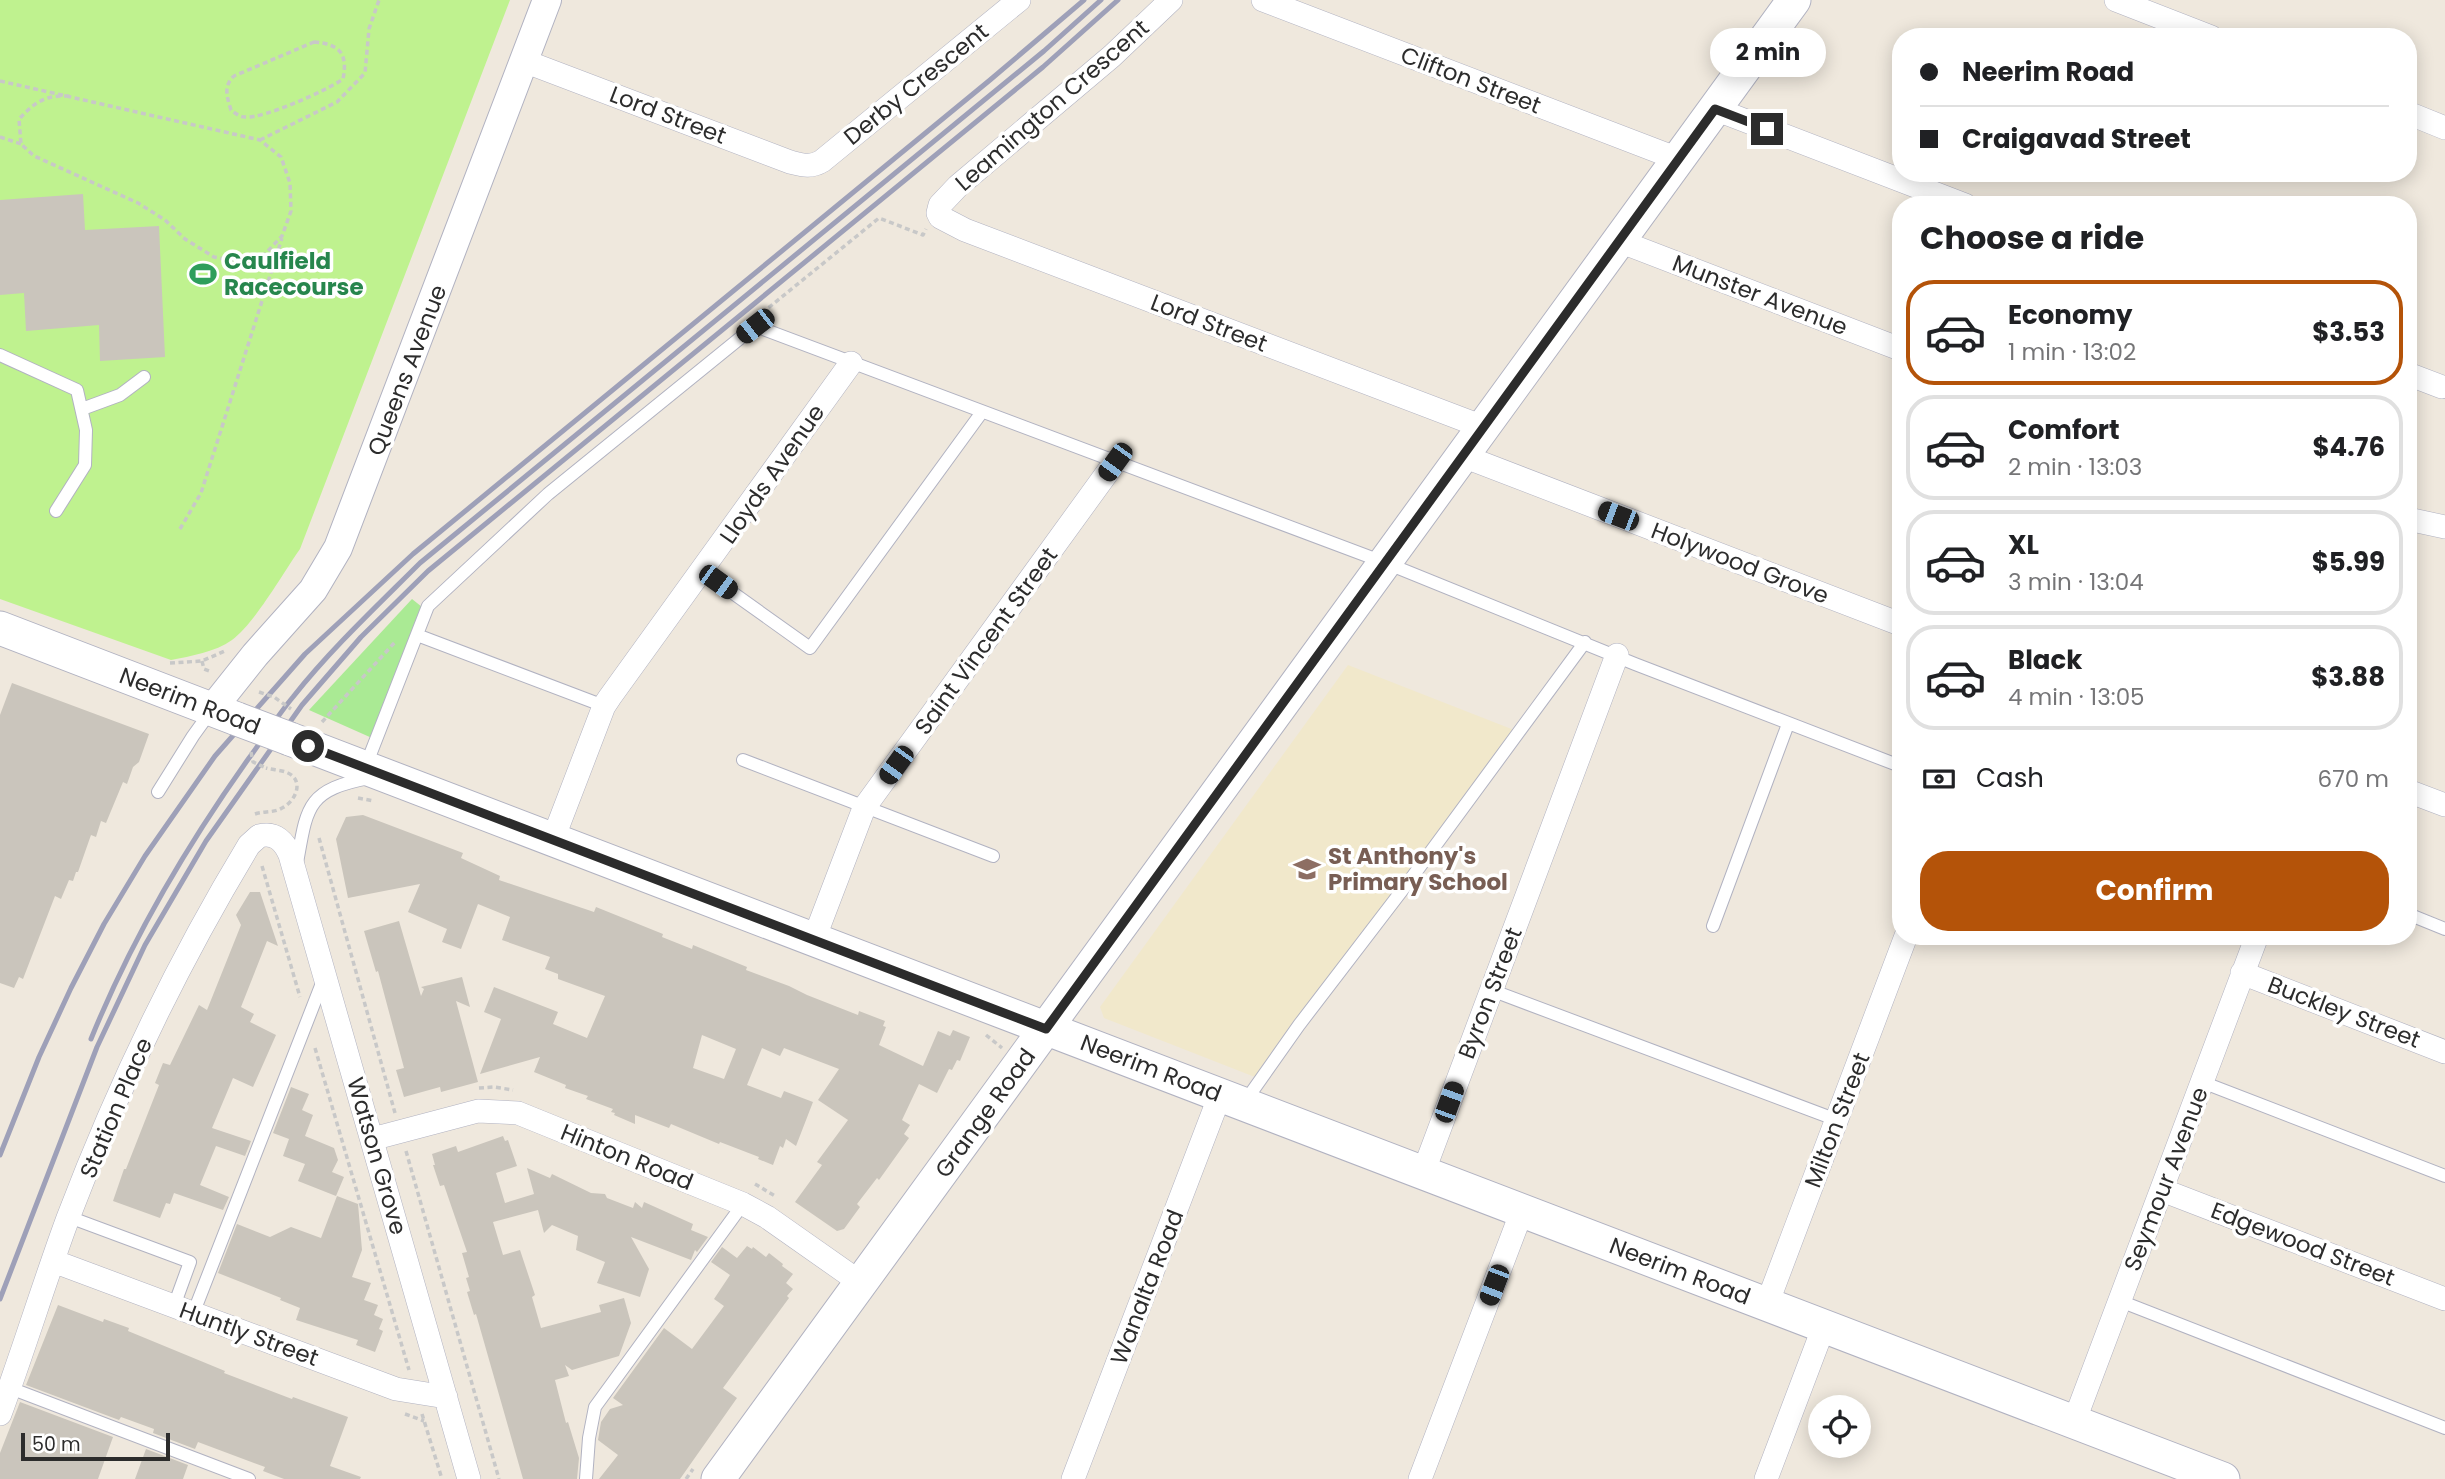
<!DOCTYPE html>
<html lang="en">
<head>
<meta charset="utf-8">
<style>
  body { margin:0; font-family:Poppins,sans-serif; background:#f6f6f6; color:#202124; height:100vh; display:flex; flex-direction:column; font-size:26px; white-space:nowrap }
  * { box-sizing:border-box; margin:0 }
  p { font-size:23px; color:#757577 }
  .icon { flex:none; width:38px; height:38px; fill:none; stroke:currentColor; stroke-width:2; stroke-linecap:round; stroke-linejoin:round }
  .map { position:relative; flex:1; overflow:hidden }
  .drawer { position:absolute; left:1892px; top:196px; width:525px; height:749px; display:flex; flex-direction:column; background:#fff; border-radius:28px; box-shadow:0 4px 18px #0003 }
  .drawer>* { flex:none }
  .guide { position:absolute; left:1892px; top:28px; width:525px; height:154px; border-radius:28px; box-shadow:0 4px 18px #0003; display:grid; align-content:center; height:154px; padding:0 28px; background:#fff }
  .tools { position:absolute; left:1808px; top:1395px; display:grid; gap:14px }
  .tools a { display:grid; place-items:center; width:63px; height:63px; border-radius:50%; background:#fff; box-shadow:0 4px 18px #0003; font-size:35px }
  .scale { position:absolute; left:21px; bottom:18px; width:149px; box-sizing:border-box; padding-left:7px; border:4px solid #2c2c2c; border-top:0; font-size:19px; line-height:24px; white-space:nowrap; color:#2c2c2c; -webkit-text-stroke:5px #fff; paint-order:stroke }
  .end { position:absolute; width:32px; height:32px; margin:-16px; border:9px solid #2c2c2c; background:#fff; box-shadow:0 0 0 4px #fff }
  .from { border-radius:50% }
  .bubble { position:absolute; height:49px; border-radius:24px; background:#fff; box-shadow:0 4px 18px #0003; font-size:23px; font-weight:700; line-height:49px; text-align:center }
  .car { position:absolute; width:21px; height:42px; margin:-21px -10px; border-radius:9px; box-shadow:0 0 5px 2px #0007; background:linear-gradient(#222 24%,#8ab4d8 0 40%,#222 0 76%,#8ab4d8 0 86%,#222 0) }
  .guide b { display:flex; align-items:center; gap:24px; height:66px; font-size:26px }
  .guide b+b { border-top:2px solid #e0e0e0 }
  .guide i { width:18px; height:18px; background:#202124 }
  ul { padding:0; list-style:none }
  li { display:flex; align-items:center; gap:21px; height:105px; margin:0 14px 10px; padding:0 14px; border:4px solid #e0e0e0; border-radius:28px }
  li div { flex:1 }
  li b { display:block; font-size:26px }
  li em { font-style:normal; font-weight:700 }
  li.active { border-color:#b45309 }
  li>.icon { width:63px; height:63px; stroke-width:1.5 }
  h2 { padding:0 28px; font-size:32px; line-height:84px }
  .pay { display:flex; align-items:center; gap:18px; height:77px; padding:0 28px; font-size:26px }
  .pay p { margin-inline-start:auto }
  .primary-button { display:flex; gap:14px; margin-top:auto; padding:14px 28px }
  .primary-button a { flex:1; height:80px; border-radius:28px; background:#b45309; color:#fff; font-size:28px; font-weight:700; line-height:80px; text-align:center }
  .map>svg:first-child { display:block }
</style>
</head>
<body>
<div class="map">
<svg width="2445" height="1479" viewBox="0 0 2445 1479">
  <rect width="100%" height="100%" fill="#efe8dd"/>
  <path fill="#f1e8cb" d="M1348,665L1514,730L1260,1079L1104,1018L1100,1007Z"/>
  <path fill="#aaea94" d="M412,599L422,607L372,738L309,710Z"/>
  <path fill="#bff28f" d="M0,0H510L300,549C283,573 255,623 232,640C215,652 191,656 171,660L0,599Z"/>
  <path fill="#cac5bc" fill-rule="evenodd" d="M83,194L85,230L159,226L165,357L100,361L99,325L26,331L24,293L0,295V200Z
    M12,683L149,734L139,762L133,767L127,784L123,782L106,823L101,821L96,837L91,835L78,872H76L73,881L69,880L61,899L55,896L23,979L19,977L14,988L0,983V715Z
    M363,815L463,853L461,858L500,876L499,880L594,912L596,907L663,934L662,937L692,949L693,945L747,967L746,970L789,986L807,995L858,1015L859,1011L885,1021L883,1026L886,1027L879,1045L923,1066L938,1031L950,1036L953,1030L970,1037L960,1061L957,1060L952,1070L949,1069L937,1093L919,1084L902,1120L910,1125L904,1134L909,1138L879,1180L877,1178L857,1204L860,1207L844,1229L837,1231L795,1202L822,1165L817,1162L848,1120L818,1100L839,1069L784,1048L780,1056L762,1048L747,1085L781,1098L784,1091L813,1102L796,1146L786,1139L783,1148L780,1146L773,1165L758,1159L759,1157L720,1142L719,1144L671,1124L669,1128L635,1115V1124L614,1115L615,1113L611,1112L613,1109L586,1099L588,1096L565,1088L566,1085L534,1072L540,1057L480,1074L501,1019L484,1012L494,987L558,1012L553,1024L587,1038L605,996L558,979V974L545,969L550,957L502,940L510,917L478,904L461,949L442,942L447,929L408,912L420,884L348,898L336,839L346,817ZM702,1035L736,1049L724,1079L693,1068Z
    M250,892H260L278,946L267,941L241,1007L254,1014L250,1022L276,1035L253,1087L233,1078L212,1128L251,1141L245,1156L216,1146L200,1185L229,1197L223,1210L174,1193L170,1204L166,1203L160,1218L113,1201L124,1169H126L159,1085L155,1083L163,1063L170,1065L199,1005L207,1010L241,925L236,915Z
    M399,921L421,996L424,989L421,987L462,977L470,1007L456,1001L478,1082L441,1092L440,1087L404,1097L396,1070L404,1068L378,971L376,972L364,931Z
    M291,1087L309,1094L302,1110L313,1115L305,1136L334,1148L338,1160L332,1172L344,1177L336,1196L298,1181L305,1164L283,1156L289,1139L273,1133Z
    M503,1136L505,1141L508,1140L517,1166L496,1173L505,1203L534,1194L527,1168L550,1178L552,1174L591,1193L605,1194L607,1198L633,1208L635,1202L642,1208L644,1202L693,1224L691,1230L708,1237L697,1252L695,1250L691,1260L631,1237L649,1269L640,1297L597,1283L605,1262L576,1250L578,1236L552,1225L544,1233L538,1210L493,1222L503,1255L520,1250L535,1295L532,1297L541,1328L601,1312L599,1305L624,1298L631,1323L619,1356L572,1370L565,1365L569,1376L555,1380L566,1423L568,1422L579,1458L577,1479H523L476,1314L474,1315L467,1292L470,1291L466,1278L469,1277L462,1253L467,1252L444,1185L440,1186L433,1165H435L432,1154L456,1146L458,1152Z
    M337,1196L358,1204L362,1250L352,1277L371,1283L364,1300L378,1305L374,1315L383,1319L379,1329L383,1331L375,1352L356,1345L358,1340L296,1320L300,1308L280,1300L281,1298L218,1273L237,1224L270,1237L291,1227L321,1238Z
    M747,1246L752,1249L753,1247L766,1257L769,1253L783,1264L782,1266L793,1274L786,1283L793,1289L787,1296L789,1298L723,1388L737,1398L680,1479H599L618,1455L598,1440L601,1422L610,1409L623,1405L613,1398L664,1328L692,1349L724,1306L714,1299L730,1275L711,1262L722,1247L737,1258Z
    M58,1305L103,1322L104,1319L129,1328L128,1331L225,1371L224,1373L292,1399L293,1397L348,1417L330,1466L361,1477L360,1479H284L263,1471L265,1467L198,1442L195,1449L153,1433L154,1429L121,1417L119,1420L26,1385Z
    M20,1402L113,1437L98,1479H0V1453Z
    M146,1449L188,1465L183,1479H135Z"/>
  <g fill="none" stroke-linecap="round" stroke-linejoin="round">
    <defs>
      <path id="service" d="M0,355L77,390L86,430L85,465L56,511
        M82,409L120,395L144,377
        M702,571L810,648L982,412
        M417,635L604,706
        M370,755L428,606L548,494L755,326L1386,563L1635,664L1900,766
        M743,760L993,856
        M158,792L193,736L211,711
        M297,863C307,806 307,790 369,778
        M2408,914L2445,929
        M1713,926L1788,724
        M1491,990L1837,1120
        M2202,1082L2445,1176
        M1244,1103L1299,1025L1410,880L1585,642
        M69,1217L190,1262L174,1306
        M2120,1301L2445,1428
        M193,1314L324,978
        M10,1388L249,1479
        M586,1479L589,1438L595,1407L743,1204"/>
      <path id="minor" d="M1171,0L1112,56L958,186L940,205L938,213L940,217L965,230L1483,427
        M1263,0L1678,159
        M2116,0L2211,37
        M524,61L790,162C802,165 811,168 822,161L1019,0
        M1715,109L1965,205
        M2408,113L2445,128
        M1619,241L1900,349
        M2408,374L2442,387
        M1463,456L1900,624
        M2408,519L2445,527
        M2408,791L2445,805
        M553,839L604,706L610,697L851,363
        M814,939L864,808L1115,462
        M2242,973L2445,1052
        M372,1139L478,1111L518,1113L743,1204L767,1217L861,1283
        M1423,1173L1617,655
        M2162,1190L2445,1299
        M53,1261L396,1389L446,1397
        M1767,1304L1906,936
        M0,1414C24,1349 44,1283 68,1218C117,1089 177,964 249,845L259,836C275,832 284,841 290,855L469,1479
        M2074,1422L2257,936
        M1073,1479L1220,1095
        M1420,1479L1522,1211
        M1766,1479L1824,1326"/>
      <path id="tertiary" d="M212,709L255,655L313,590L338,548L547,0"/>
      <path id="secondary" d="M0,628L237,719
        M290,739L2223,1479
        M718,1479L1794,0"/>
    </defs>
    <use href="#service" stroke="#b1b2c1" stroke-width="14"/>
    <use href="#minor" stroke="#b1b2c1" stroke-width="24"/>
    <use href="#tertiary" stroke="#b1b2c1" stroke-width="30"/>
    <use href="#secondary" stroke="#b1b2c1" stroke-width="35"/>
    <path stroke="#c8c8c8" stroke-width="3.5" stroke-dasharray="5 3.5" stroke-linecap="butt" d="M314,42C340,44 348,54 343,79C328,90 263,119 245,117C240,117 235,113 231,110C227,97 223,86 234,76Z
      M0,81L260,140L281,157L290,183L291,211L282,236L264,255L238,262L214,257L185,239L165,220L138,203L34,156L21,144L19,119C37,100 46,95 72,96
      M0,137L21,144
      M260,140L337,102L365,73L369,29L379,0
      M762,313L879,218L923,235L926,229
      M180,529L201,493L282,238
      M202,661L204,669L212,672
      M170,663L202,661L227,650
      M322,722L396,641
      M358,798L374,801
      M255,814C264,811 274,813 282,808C295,802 305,781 288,773C282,770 273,770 266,768
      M319,838L395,1113
      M262,866L300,997
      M986,1035L1002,1048
      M315,1048L409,1370
      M479,1088L494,1087L513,1090
      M406,1151L499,1479
      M755,1184L775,1196
      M405,1414L424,1421
      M422,1414L442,1479
      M686,1479L693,1469"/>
    <use href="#service" stroke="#fff" stroke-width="12"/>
    <use href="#minor" stroke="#fff" stroke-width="23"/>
    <use href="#tertiary" stroke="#fff" stroke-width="28"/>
    <use href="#secondary" stroke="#fff" stroke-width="33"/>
    <path stroke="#9ea0b8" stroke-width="5" d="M91,1039C132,938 187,845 249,758C264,738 277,716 293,697C331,649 377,606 420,563L1044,51L1101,0
      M0,1155L39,1057L71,988L104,924L145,856L215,756L305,654L413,554L990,80L1084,0
      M0,1299L97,1047L145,945L206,841L302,705L361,637L428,571L1043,67L1118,0"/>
    <defs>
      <path id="secondary-bridge" d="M237,719L290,739"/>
    </defs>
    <use href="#secondary-bridge" stroke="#b1b2c1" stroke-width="35" stroke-linecap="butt"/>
    <path stroke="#c8c8c8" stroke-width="3.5" stroke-dasharray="5 3.5" stroke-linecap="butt" d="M259,692L274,697L291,709
      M251,752L253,762L266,768"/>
    <use href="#secondary-bridge" stroke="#fff" stroke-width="33"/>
  </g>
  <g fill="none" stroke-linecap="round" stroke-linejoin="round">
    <path stroke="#2c2c2c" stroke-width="9" d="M308,746L1046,1029L1715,109L1767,129"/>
  </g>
  <defs>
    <symbol id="stadium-bare" viewBox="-9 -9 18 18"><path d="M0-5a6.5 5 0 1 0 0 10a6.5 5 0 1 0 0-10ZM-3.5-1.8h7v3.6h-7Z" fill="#2e9e5b" stroke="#fff" stroke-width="2.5" paint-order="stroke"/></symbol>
    <symbol id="school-bare" viewBox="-9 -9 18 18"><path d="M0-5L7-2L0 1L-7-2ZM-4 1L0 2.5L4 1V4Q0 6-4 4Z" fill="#8d6e63" stroke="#fff" stroke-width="2.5" paint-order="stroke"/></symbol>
  </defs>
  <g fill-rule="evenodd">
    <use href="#stadium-bare" x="184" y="255" width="38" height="38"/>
    <use href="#school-bare" x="1288" y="850" width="38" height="38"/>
  </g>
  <g text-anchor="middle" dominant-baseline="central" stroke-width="7" stroke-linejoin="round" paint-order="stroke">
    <g font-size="23" fill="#2c2c2c" stroke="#fff">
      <text transform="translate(1471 80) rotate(21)">Clifton Street</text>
      <text transform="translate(916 84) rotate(-39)">Derby Crescent</text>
      <text transform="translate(1052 105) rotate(-41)">Leamington Crescent</text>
      <text transform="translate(668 115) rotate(21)">Lord Street</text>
      <text transform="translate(1760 295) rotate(21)">Munster Avenue</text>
      <text transform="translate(1209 323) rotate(21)">Lord Street</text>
      <text transform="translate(407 370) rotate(-69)">Queens Avenue</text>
      <text transform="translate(772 474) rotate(-55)">Lloyds Avenue</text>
      <text transform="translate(1740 563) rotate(21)">Holywood Grove</text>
      <text transform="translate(986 641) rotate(-54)">Saint Vincent Street</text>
      <text transform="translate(190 701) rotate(21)">Neerim Road</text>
      <text transform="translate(1490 993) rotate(-69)">Byron Street</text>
      <text transform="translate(2344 1012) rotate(21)">Buckley Street</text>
      <text transform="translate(1151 1068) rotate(21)">Neerim Road</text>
      <text transform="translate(116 1108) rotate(-67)">Station Place</text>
      <text transform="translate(985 1113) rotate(-54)">Grange Road</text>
      <text transform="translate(1837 1120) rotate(-69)">Milton Street</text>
      <text transform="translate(377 1156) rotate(74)">Watson Grove</text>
      <text transform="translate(627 1157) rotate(22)">Hinton Road</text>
      <text transform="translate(2166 1179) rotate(-69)">Seymour Avenue</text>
      <text transform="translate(2303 1244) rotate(21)">Edgewood Street</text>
      <text transform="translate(1680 1271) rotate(21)">Neerim Road</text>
      <text transform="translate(1147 1287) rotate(-69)">Wanalta Road</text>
      <text transform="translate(249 1334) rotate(20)">Huntly Street</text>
    </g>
    <g font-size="23" font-weight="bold" fill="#27864d" stroke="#fff" text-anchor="start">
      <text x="224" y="261">Caulfield<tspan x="224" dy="26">Racecourse</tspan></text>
    </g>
    <g font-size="23" font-weight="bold" fill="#785e54" stroke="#fff" text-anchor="start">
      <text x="1328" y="856">St Anthony's<tspan x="1328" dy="26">Primary School</tspan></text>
    </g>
  </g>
</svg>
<div class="tools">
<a><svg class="icon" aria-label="locate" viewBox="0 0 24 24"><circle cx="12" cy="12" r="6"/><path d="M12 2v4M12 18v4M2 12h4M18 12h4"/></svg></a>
</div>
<div class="scale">50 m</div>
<i class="end from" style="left:308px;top:746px"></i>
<i class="end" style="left:1767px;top:129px"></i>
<div class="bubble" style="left:1710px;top:28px;width:116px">2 min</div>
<i class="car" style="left:755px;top:326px;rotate:232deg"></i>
<i class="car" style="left:1115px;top:462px;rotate:216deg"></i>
<i class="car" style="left:1618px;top:516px;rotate:291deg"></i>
<i class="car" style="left:718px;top:582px;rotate:126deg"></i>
<i class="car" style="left:896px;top:765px;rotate:216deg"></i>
<i class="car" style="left:1449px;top:1102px;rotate:20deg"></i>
<i class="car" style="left:1494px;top:1285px;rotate:201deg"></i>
<div class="guide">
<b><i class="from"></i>Neerim Road</b>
<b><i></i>Craigavad Street</b>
</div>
<section class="drawer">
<h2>Choose a ride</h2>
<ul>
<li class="active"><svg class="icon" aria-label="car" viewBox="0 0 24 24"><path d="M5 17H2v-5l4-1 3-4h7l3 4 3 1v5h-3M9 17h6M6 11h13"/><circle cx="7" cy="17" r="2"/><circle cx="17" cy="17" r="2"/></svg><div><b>Economy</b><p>1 min · 13:02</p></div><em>$3.53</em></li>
<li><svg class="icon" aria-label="car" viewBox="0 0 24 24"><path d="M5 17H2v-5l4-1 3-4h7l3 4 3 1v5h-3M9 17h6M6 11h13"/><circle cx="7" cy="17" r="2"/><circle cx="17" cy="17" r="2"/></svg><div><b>Comfort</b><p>2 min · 13:03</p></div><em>$4.76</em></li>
<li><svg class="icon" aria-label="car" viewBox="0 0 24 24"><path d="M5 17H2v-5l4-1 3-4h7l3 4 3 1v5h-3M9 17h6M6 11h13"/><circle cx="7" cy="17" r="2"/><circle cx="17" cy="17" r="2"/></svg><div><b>XL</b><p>3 min · 13:04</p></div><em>$5.99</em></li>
<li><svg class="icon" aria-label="car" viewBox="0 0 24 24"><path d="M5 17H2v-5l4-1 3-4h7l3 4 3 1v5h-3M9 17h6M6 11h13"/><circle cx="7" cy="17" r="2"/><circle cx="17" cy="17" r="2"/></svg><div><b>Black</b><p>4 min · 13:05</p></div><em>$3.88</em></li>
</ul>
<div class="pay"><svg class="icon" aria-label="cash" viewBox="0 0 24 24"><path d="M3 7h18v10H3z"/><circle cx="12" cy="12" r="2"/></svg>Cash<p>670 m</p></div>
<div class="primary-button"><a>Confirm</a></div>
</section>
</div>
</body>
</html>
